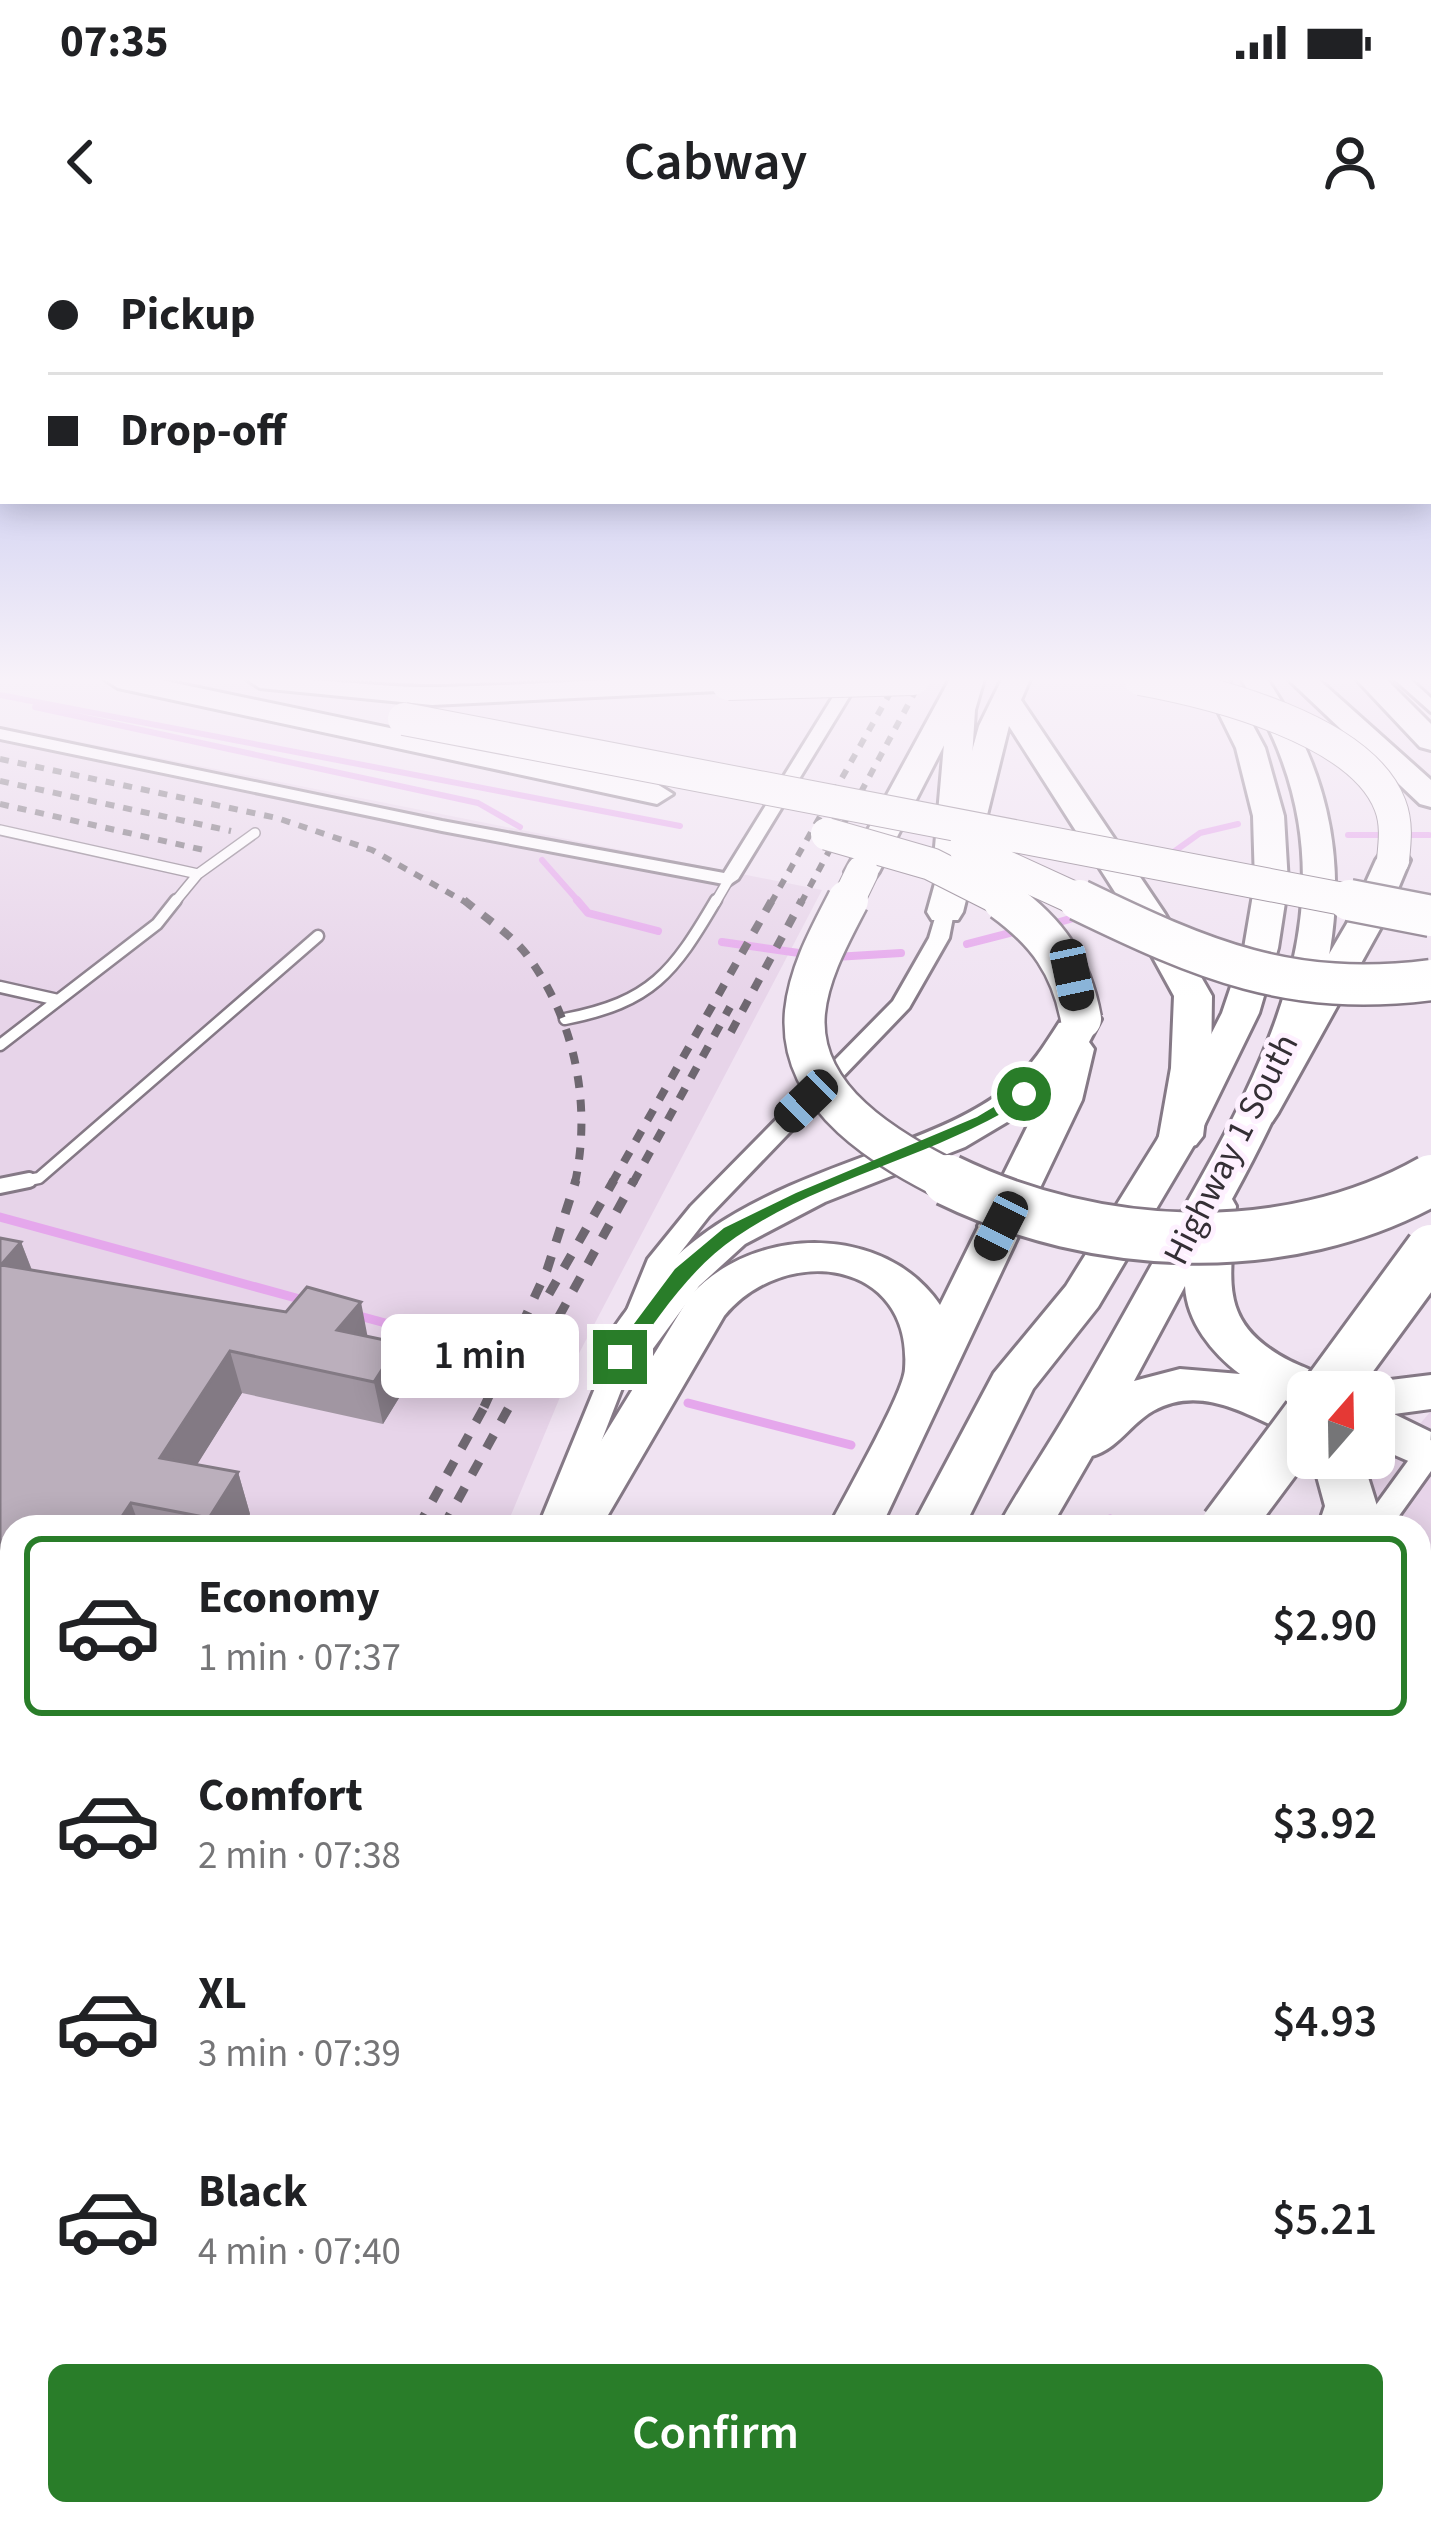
<!DOCTYPE html>
<html lang="en">
<head>
<meta charset="utf-8">
<style>
  body { margin:0; font-family:"Source Sans 3",sans-serif; background:#f6f6f6; color:#202124; height:100vh; display:flex; flex-direction:column; font-size:45px; white-space:nowrap }
  * { box-sizing:border-box; margin:0 }
  p { font-size:39px; color:#757577 }
  .icon { flex:none; width:66px; height:66px; fill:none; stroke:currentColor; stroke-width:2; stroke-linecap:round; stroke-linejoin:round }
  .map { position:relative; flex:1; overflow:hidden }
  .sheet { position:absolute; left:0px; top:1275px; width:1431px; height:1011px; display:flex; flex-direction:column; background:#fff; border-radius:36px 36px 0 0; box-shadow:0 6px 30px #0003 }
  .sheet>* { flex:none }
  .top-card { position:absolute; left:0px; top:0px; width:1431px; height:264px; box-shadow:0 6px 30px #0003; display:grid; align-content:center; height:264px; padding:0 48px; background:#fff }
  .needle { width:78px; rotate:20deg }
  .fabs { position:absolute; left:1287px; top:1131px; display:grid; gap:24px }
  .fabs a { display:grid; place-items:center; width:108px; height:108px; border-radius:18px; background:#fff; box-shadow:0 6px 30px #0003; font-size:60px }
  .end { position:absolute; width:54px; height:54px; margin:-27px; border:15px solid #297d29; background:#fff; box-shadow:0 0 0 6px #fff }
  .from { border-radius:50% }
  .bubble { position:absolute; height:84px; border-radius:18px; background:#fff; box-shadow:0 6px 30px #0003; font-size:39px; font-weight:600; line-height:84px; text-align:center }
  .car { position:absolute; width:36px; height:72px; margin:-36px -18px; border-radius:15px; box-shadow:0 0 9px 3px #0007; background:linear-gradient(#222 24%,#8ab4d8 0 40%,#222 0 76%,#8ab4d8 0 86%,#222 0) }
  .top-card b { display:flex; align-items:center; gap:42px; height:114px; font-size:45px }
  .top-card b+b { border-top:3px solid #e0e0e0 }
  .top-card i { width:30px; height:30px; background:#202124 }
  ul { padding:21px 0 0; list-style:none }
  li { display:flex; align-items:center; gap:36px; height:180px; margin:0 24px 18px; padding:0 24px; border:6px solid transparent; border-radius:18px }
  li div { flex:1 }
  li b { display:block; font-size:45px }
  li em { font-style:normal; font-weight:600 }
  li.active { border-color:#297d29 }
  li>.icon { width:108px; height:108px; stroke-width:1.5 }
  .button { display:flex; gap:24px; margin-top:auto; padding:24px 48px }
  .button a { flex:1; height:138px; border-radius:18px; background:#297d29; color:#fff; font-size:48px; font-weight:600; line-height:138px; text-align:center }
  .status { display:flex; justify-content:space-between; align-items:center; height:84px; padding:0 60px; background:#fff; direction:ltr }
  .status svg { height:33px; fill:currentColor }
  header { display:flex; justify-content:space-between; align-items:center; height:156px; padding:0 48px; background:#fff; font-size:54px; font-weight:600 }
  .map>svg:first-child { display:block }
</style>
</head>
<body>
<div class="status"><b>07:35</b><svg viewBox="0 0 49 12"><path d="M0 12V9h3v3zM5 12V6h3v6zM10 12V3h3v9zM15 12V0h3v12zM26 1h20v11H26zM47 4h2v5h-2z"/></svg></div>
<header><svg class="icon" aria-label="back" viewBox="0 0 24 24"><path d="M15 5l-7 7 7 7"/></svg>Cabway<svg class="icon" aria-label="person" viewBox="0 0 24 24"><circle cx="12" cy="8" r="4"/><path d="M4 21q1-7 8-7t8 7"/></svg></header>
<div class="map">
<svg width="1431" height="2284" viewBox="0 0 1431 2284">
  <rect width="100%" height="100%" fill="#f0e3f2"/>
  <path fill="#e7d4e9" d="M0,486L822,650L575,1121L506,1287H12V2139L0,2156Z
    M1431,1171V2284H785L789,2274H1419V1287H1331Z"/>
  <g fill="none" stroke-linecap="round" stroke-linejoin="round">
    <path stroke="#e5a7ec" stroke-width="6" d="M0,455L680,586
      M35,467L478,563L520,587
      M1348,595H1429
      M1168,616L1200,593L1238,584
      M542,620L580,663"/>
    <path stroke="#e5a7ec" stroke-width="8" d="M577,660L588,673L658,691
      M1049,685L1084,675
      M722,702L806,714
      M967,704L1021,690
      M835,717L901,713"/>
    <path stroke="#e5a7ec" stroke-width="9" d="M0,977L307,1061
      M352,1074L474,1107
      M688,1163L851,1205
      M1110,1279L1134,1287"/>
    <path stroke="#e5a7ec" stroke-width="10" d="M1419,1334L1431,1318
      M1419,1376L1431,1380
      M1419,1502L1431,1505"/>
    <defs>
      <path id="service-far3" d="M0,590L198,634
        M174,663L198,634L255,593
        M715,663L729,639"/>
      <path id="service-far2" d="M0,747L58,760
        M565,779C652,762 673,733 716,660
        M0,805L157,684L176,660
        M14,943L39,938L318,696"/>
      <path id="service-far1" d="M0,946L29,940"/>
      <path id="service" d="M1419,1468L1431,1472"/>
      <path id="minor" d="M844,439H860L738,639L729,645L442,591L0,499V489L442,581L724,633Z
        M1394,439H1410L1431,458V472Z
        M938,668L954,672L949,698L909,768L709,976L669,1027L568,1287H538L648,1019L691,966L893,761L929,698Z
        M1431,1200V1231L1391,1287H1360L1421,1203Z
        M0,1790L12,1793V1831L0,1828Z
        M12,2187V2247L0,2252V2192Z
        M816,2274H862L858,2284H812Z"/>
      <path id="trunk" d="M958,439H984L975,470L965,630L949,640L933,630L947,470Z
        M1202,439H1228L1265,508L1284,576L1288,643L1278,708L1259,773L1197,900L1098,1067L1033,1149L964,1287H912L994,1133L1066,1046L1157,900L1222,773L1244,708L1255,643L1253,576L1236,508Z
        M1245,439H1267C1390,620 1327,785 1232,959L1236,966C1232,1037 1214,1082 1290,1121C1306,1129 1320,1131 1329,1146L1325,1152H1308V1200C1259,1185 1208,1140 1153,1171C1130,1184 1118,1209 1092,1216L1051,1287H998C1020,1247 1046,1209 1069,1170C1105,1110 1138,1048 1173,987C1276,809 1367,637 1243,442ZM1185,1046C1187,1082 1212,1113 1240,1134L1180,1129L1134,1141Z
        M1001,972L1016,976L1023,986L881,1287H829C844,1257 904,1153 905,1129C913,1018 784,1003 724,1076L601,1287H548L690,1056C753,985 885,983 940,1065L979,986L986,976Z
        M1431,1135V1169L1394,1174L1431,1192L1429,1230L1374,1206V1152H1354L1374,1142Z
        M1312,1218H1362L1377,1266L1370,1287H1318L1325,1266Z
        M113,2274H199L195,2284H109Z
        M203,2274H289L285,2284H199Z"/>
      <path id="motorway" d="M104,439H156L657,544L673,554L657,564L118,448Z
        M246,439C311,436 374,448 437,447C556,445 676,433 794,439L780,448L432,465L260,448Z
        M950,439H978L879,632L874,639H850L845,632Z
        M1002,439H1030L1021,460L1165,674L1212,756L1211,828L1203,896L1196,905L1181,909L1166,905L1159,896L1171,828L1174,756L1129,674L1009,486L963,672L958,680H932L927,672L979,486Z
        M1288,439H1318L1431,540V567L1420,564Z
        M1356,439H1386L1431,484V510L1420,507Z
        M1393,610L1405,613L1410,620L1385,680L1278,873L1272,882L1257,886L1242,882L1236,873L1349,680L1376,620L1381,613Z
        M1081,767L1095,771L1101,779L1089,802L1094,809L1082,860L1017,996L1001,1000L985,996L978,986L1039,863L965,907L825,962L745,1004L699,1046L638,1129L620,1134L602,1129L595,1117C671,992 748,959 879,911C926,893 982,873 1018,838C1039,817 1051,794 1067,771Z
        M650,2274H738L734,2284H646Z"/>
    </defs>
    <use href="#service-far3" stroke="#857986" stroke-width="12"/>
    <use href="#service-far2" stroke="#857986" stroke-width="15"/>
    <use href="#service-far1" stroke="#857986" stroke-width="20"/>
    <use href="#service" stroke="#857986" stroke-width="22"/>
    <use href="#minor" stroke="#857986" stroke-width="6"/>
    <use href="#trunk" stroke="#857986" stroke-width="6"/>
    <use href="#motorway" stroke="#857986" stroke-width="6"/>
    <use href="#service-far3" stroke="#fff" stroke-width="9"/>
    <use href="#service-far2" stroke="#fff" stroke-width="10"/>
    <use href="#service-far1" stroke="#fff" stroke-width="14"/>
    <use href="#service" stroke="#fff" stroke-width="16"/>
    <use href="#minor" fill="#fff" fill-rule="evenodd"/>
    <use href="#trunk" fill="#fff" fill-rule="evenodd"/>
    <use href="#motorway" fill="#fff" fill-rule="evenodd"/>
    <path stroke="#6e6770" stroke-width="6" stroke-dasharray="9 9" stroke-linecap="butt" d="M0,519L277,578L372,610L467,663
      M0,541L231,591
      M0,564L204,610
      M771,663L898,439
      M801,663L922,439"/>
    <path stroke="#6e6770" stroke-width="8" stroke-dasharray="12 12" stroke-linecap="butt" d="M464,660C484,677 511,694 527,715C575,780 592,864 575,943
      M731,792L802,660
      M612,943L772,660
      M633,943L730,767"/>
    <path stroke="#6e6770" stroke-width="9" stroke-dasharray="15 15" stroke-linecap="butt" d="M549,1054L614,940
      M484,1167L547,1030L576,940
      M418,1287L492,1153
      M443,1287L634,940"/>
    <path stroke="#6e6770" stroke-width="14" stroke-dasharray="22 22" stroke-linecap="butt" d="M0,1929L12,1913
      M0,1987L12,1970"/>
    <defs>
      <path id="motorway-bridge-far2" d="M1140,439C1212,452 1361,489 1390,565C1397,583 1395,601 1393,620
        M728,444L913,439
        M404,479L1364,663
        M827,594L931,624L1008,663
        M965,608L1085,663
        M847,663L862,632"/>
      <path id="motorway-bridge-far1" d="M848,660C830,695 809,732 805,772C797,859 888,910 954,943
        M1003,660C1047,692 1071,725 1081,779
        M1079,660C1203,720 1290,758 1431,740
        M1349,660L1431,676
        M1426,943L1431,940"/>
      <path id="motorway-bridge" d="M948,940C1096,1012 1286,1022 1431,940
        M1327,1152L1431,1010
        M1226,1287L1308,1177"/>
    </defs>
    <use href="#motorway-bridge-far2" stroke="#857986" stroke-width="34" stroke-linecap="butt"/>
    <use href="#motorway-bridge-far1" stroke="#857986" stroke-width="45" stroke-linecap="butt"/>
    <use href="#motorway-bridge" stroke="#857986" stroke-width="56" stroke-linecap="butt"/>
    <use href="#motorway-bridge-far2" stroke="#fff" stroke-width="32"/>
    <use href="#motorway-bridge-far1" stroke="#fff" stroke-width="40"/>
    <use href="#motorway-bridge" stroke="#fff" stroke-width="50"/>
  </g>
  <path fill="#a196a2" d="M0,998L21,1002L32,1030L368,1096L407,1145L383,1184L242,1153L197,1224L238,1232L250,1274L243,1287H12V1348L0,1346Z"/>
  <path fill="#837a84" d="M21,1002L37,1044L1,1025Z
    M361,1062L369,1104L337,1090Z
    M399,1103L407,1145L383,1184L374,1142Z
    M230,1111L242,1153L175,1260L160,1218Z
    M238,1232L250,1274L243,1287H212L209,1278Z
    M131,1263L140,1287H115Z
    M12,1440V1517L0,1537V1459Z"/>
  <path fill="#bbafbc" stroke="#837a84" stroke-width="3" d="M0,998L21,1002L1,1025L286,1072L307,1047L361,1062L337,1090L399,1103L374,1142L230,1111L160,1218L238,1232L209,1278L131,1263L115,1287H12V1310L0,1308Z
    M0,1375L12,1377V1440L0,1459Z"/>
  <linearGradient id="sky" x2="0" y2="1"><stop stop-color="#a7afea"/><stop offset="0.58" stop-color="#f8f2f9"/><stop offset="1" stop-color="#f8f2f9" stop-opacity="0"/></linearGradient>
  <rect width="1431" height="758" fill="url(#sky)"/>
  <path fill="#297d29" d="M1024,849L1032,854L1029,857C938,916 825,936 736,997C689,1029 659,1077 626,1122H613V1112L675,1029L724,988L796,953L977,877Z"/>
  <g text-anchor="middle" dominant-baseline="central" stroke-width="10" stroke-linejoin="round" paint-order="stroke">
    <g font-size="36" fill="#342f35" stroke="#fef1ff">
      <text transform="translate(1231 909) rotate(-63)">Highway 1 South</text>
    </g>
  </g>
</svg>
<div class="fabs">
<a><svg class="needle" viewBox="-14 -14 28 28"><path d="M0-13l5 13h-10z" fill="#e53935"/><path d="M0 13l5-13h-10z" fill="#757577"/></svg></a>
</div>
<i class="end from" style="left:1024px;top:854px"></i>
<i class="end" style="left:620px;top:1117px"></i>
<div class="bubble" style="left:381px;top:1074px;width:198px">1 min</div>
<i class="car" style="left:1072px;top:735px;rotate:168deg"></i>
<i class="car" style="left:806px;top:861px;rotate:226deg"></i>
<i class="car" style="left:1001px;top:986px;rotate:207deg"></i>
<div class="top-card">
<b><i class="from"></i>Pickup</b>
<b><i></i>Drop-off</b>
</div>
<section class="sheet">
<ul>
<li class="active"><svg class="icon" aria-label="car" viewBox="0 0 24 24"><path d="M5 17H2v-5l4-1 3-4h7l3 4 3 1v5h-3M9 17h6M6 11h13"/><circle cx="7" cy="17" r="2"/><circle cx="17" cy="17" r="2"/></svg><div><b>Economy</b><p>1 min · 07:37</p></div><em>$2.90</em></li>
<li><svg class="icon" aria-label="car" viewBox="0 0 24 24"><path d="M5 17H2v-5l4-1 3-4h7l3 4 3 1v5h-3M9 17h6M6 11h13"/><circle cx="7" cy="17" r="2"/><circle cx="17" cy="17" r="2"/></svg><div><b>Comfort</b><p>2 min · 07:38</p></div><em>$3.92</em></li>
<li><svg class="icon" aria-label="car" viewBox="0 0 24 24"><path d="M5 17H2v-5l4-1 3-4h7l3 4 3 1v5h-3M9 17h6M6 11h13"/><circle cx="7" cy="17" r="2"/><circle cx="17" cy="17" r="2"/></svg><div><b>XL</b><p>3 min · 07:39</p></div><em>$4.93</em></li>
<li><svg class="icon" aria-label="car" viewBox="0 0 24 24"><path d="M5 17H2v-5l4-1 3-4h7l3 4 3 1v5h-3M9 17h6M6 11h13"/><circle cx="7" cy="17" r="2"/><circle cx="17" cy="17" r="2"/></svg><div><b>Black</b><p>4 min · 07:40</p></div><em>$5.21</em></li>
</ul>
<div class="button"><a>Confirm</a></div>
</section>
</div>
</body>
</html>
